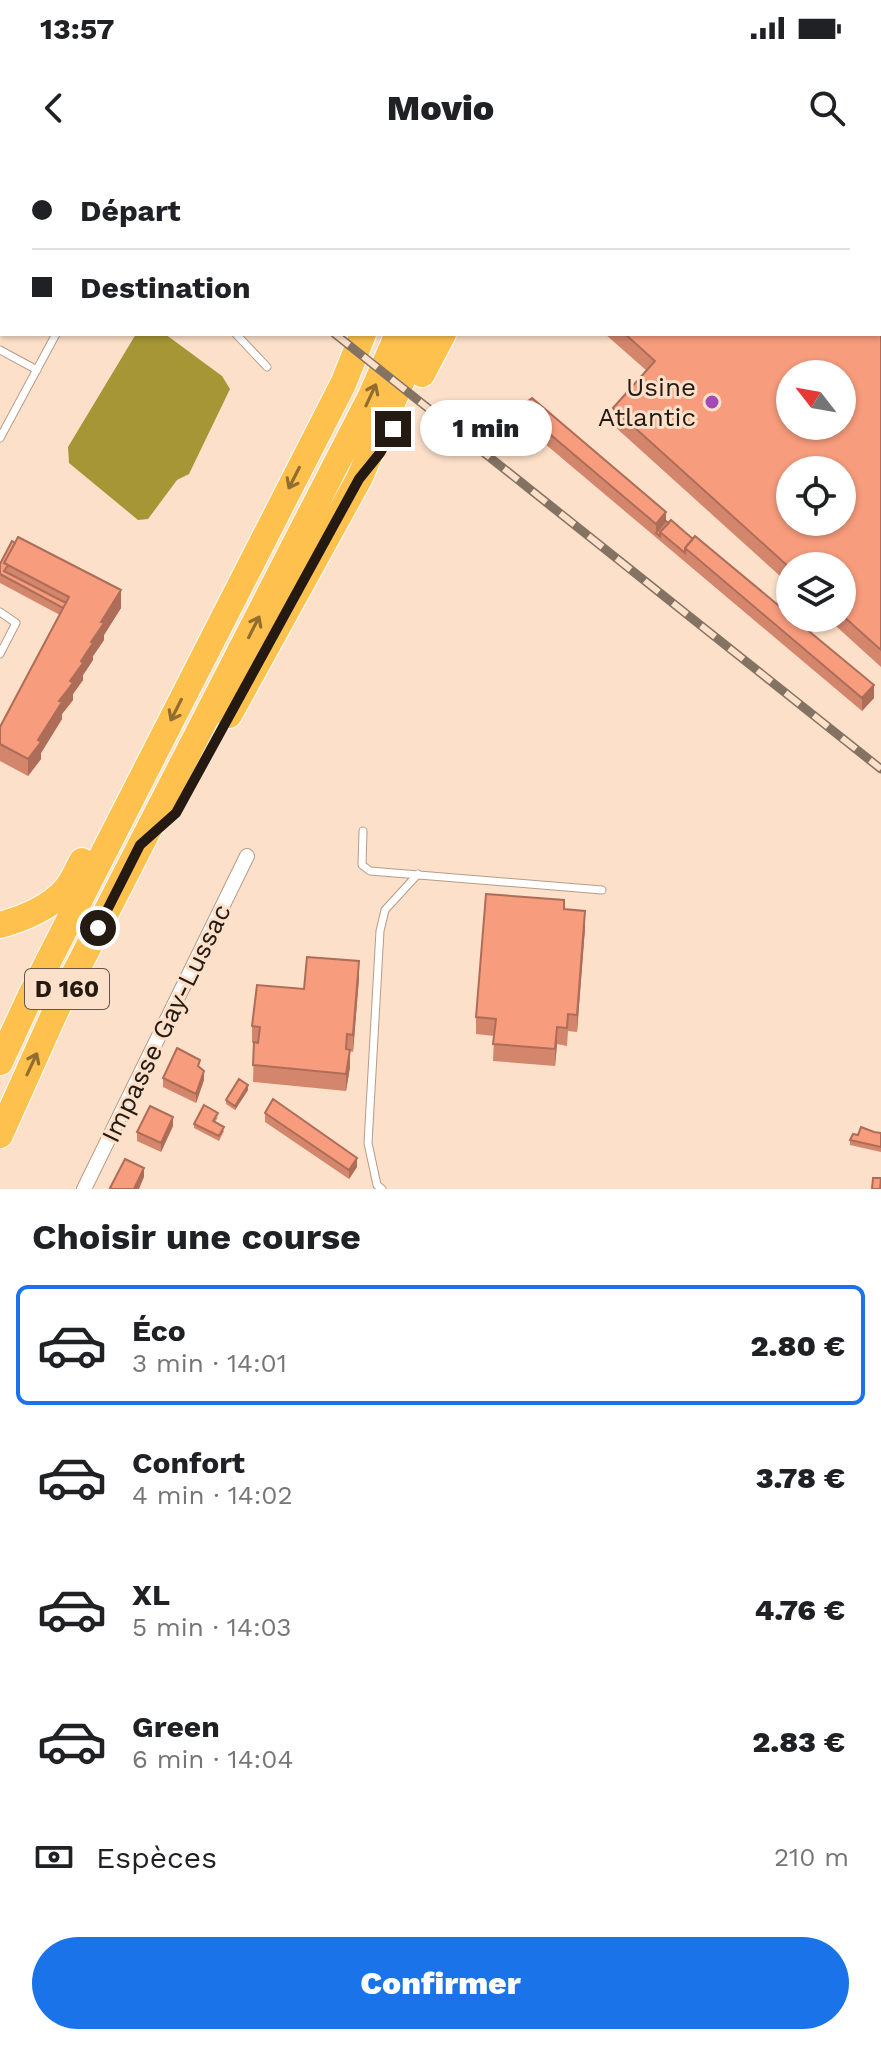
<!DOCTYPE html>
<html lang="fr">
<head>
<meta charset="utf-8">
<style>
  body { margin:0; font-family:"Work Sans",sans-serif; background:#f6f6f6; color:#202124; height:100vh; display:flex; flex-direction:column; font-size:30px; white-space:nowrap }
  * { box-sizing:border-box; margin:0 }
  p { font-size:26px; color:#757577 }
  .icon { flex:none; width:44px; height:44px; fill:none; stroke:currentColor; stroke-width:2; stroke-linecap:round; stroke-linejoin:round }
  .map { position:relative; height:1029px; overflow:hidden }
  .sheet { display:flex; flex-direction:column; background:#fff; flex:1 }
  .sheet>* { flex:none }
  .top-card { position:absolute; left:0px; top:0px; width:882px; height:176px; box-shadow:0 2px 6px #0004; display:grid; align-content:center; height:176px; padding:0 32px; background:#fff }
  .needle { width:52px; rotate:301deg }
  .controls { position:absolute; left:776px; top:200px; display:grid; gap:16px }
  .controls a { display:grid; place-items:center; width:80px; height:80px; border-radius:50%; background:#fff; box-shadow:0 2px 6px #0004; font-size:40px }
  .end { position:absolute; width:36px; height:36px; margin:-18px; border:10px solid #241a12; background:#fff; box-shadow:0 0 0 4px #fff }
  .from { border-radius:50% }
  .bubble { position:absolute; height:56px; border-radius:28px; background:#fff; box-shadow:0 2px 6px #0004; font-size:26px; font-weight:800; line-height:56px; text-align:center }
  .top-card b { display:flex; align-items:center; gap:28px; height:76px; font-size:30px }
  .top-card b+b { border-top:2px solid #e0e0e0 }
  .top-card i { width:20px; height:20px; background:#202124 }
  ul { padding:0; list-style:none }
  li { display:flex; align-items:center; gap:24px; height:120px; margin:0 16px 12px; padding:0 16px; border:4px solid transparent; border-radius:12px }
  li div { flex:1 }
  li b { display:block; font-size:30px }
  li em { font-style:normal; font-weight:800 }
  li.current { border-color:#1a73e8 }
  li>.icon { width:72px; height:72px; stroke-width:1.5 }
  h2 { padding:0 32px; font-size:36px; line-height:96px }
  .pay { display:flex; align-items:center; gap:20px; height:88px; padding:0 32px; font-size:30px }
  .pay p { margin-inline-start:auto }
  .cta { display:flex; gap:16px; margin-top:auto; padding:16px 32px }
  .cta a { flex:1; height:92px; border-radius:48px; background:#1a73e8; color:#fff; font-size:32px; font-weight:800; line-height:92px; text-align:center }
  .status { display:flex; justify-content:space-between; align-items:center; height:56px; padding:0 40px; background:#fff; direction:ltr }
  .status svg { height:22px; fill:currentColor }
  header { display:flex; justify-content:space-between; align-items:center; height:104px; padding:0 32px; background:#fff; font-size:36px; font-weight:800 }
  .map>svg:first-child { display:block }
</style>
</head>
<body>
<div class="status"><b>13:57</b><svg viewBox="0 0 49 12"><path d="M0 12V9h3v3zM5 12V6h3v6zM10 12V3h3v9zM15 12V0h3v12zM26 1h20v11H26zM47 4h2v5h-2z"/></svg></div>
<header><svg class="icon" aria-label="back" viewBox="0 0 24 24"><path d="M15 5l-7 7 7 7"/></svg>Movio<svg class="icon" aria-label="search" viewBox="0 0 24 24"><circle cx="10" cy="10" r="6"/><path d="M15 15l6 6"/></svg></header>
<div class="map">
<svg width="881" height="1029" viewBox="0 0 881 1029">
  <rect width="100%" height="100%" fill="#fde0c9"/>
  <path fill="#a69635" d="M136,174H165L222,216L230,229L189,314L177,320L148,359L138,360L69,303L68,287Z"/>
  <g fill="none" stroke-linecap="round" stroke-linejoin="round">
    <defs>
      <path id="lane" d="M321,2L323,0
        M236,174L267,207
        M0,190L37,210
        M0,278L56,174
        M0,452L16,463L0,494
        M363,671L362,705L370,711L602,730
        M382,1029L377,1025L368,983L380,771L385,750L418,714"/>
      <path id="street" d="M84,1029L247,696"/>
      <path id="highway" d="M423,2V0
        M454,2V0
        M477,2V0
        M530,2L531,0
        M422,214L443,174
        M229,555L359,319L422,174
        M0,765C23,759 51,747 66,729C73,721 77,710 82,701
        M0,902L30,837L343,224L363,174
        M0,975L56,850L371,236L398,174"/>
    </defs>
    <use href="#lane" stroke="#b79b86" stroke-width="9"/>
    <use href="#street" stroke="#b79b86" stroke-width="16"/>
    <use href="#highway" stroke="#fff" stroke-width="28"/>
    <use href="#lane" stroke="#fff" stroke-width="7"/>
    <use href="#street" stroke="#fff" stroke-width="14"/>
    <use href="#highway" stroke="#fec14e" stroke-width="26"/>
    <defs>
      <path id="rail" d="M120,0L122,2
        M137,0L139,2
        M335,174L881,609"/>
    </defs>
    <use href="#rail" stroke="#847263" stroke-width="9"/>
    <use href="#rail" stroke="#fde0c9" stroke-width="6" stroke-dasharray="18" stroke-linecap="butt"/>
  </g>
  <path fill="#d4866c" d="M577,0H881V507L827,458H842V406H790V425L613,265V248L647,211L605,174H880V2H580Z
    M519,248L666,361L874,538L862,551L519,262Z
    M12,381L121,448L104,475V480L93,496V500L83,515V520L73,534V540L62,554V559L41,593V599L28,616L0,601V567L60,455L0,423V404Z
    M564,749L585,768L577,872L568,871L567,886L557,884L555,906L493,901L494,876L476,874V857Z
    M359,818L353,892L350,891V907L346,931L253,922L254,883H252V866L304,829Z
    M200,908L204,920L196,943L163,927V918Z
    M248,930L235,950L226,944V940Z
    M265,953L357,1007L349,1019L265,962Z
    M218,957L215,962L224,971L219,981L194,968V964Z
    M173,966L161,992L137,981V972Z
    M874,972L881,973V992L850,985V980L858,975Z"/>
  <path fill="#ad6d58" d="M666,352V365L656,373V364Z
    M121,430V448L104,475V480L93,496V500L83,515V520L73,534V540L62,554V559L41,593V599L28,616V599L101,462Z
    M874,525V538L862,551V538Z
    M585,751V768L577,872V855Z
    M359,801V818L353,892V875Z
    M557,867V884L555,906V889Z
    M350,890V907L346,931V914Z
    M204,911V920L196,943V934Z
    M248,925V930L235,950V946Z
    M173,957V966L161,992V983Z
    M357,998V1007L349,1019V1010Z
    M144,1008V1017L139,1029H134Z"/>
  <path fill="#f79c7d" stroke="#ad6d58" stroke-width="2" fill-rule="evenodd" d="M597,0H881V490L842,455V406H790V408L613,248L655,201L625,174H880V2H599ZM790,214H842V266H790ZM790,310H842V362H790Z
    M532,238L666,352L656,364L519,248Z
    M671,360L693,379L685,388V393L660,372Z
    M666,361L669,363L660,372V376L656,373Z
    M695,376L790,455V458H793L874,525L862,538L685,388Z
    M18,377L121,430L101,462L104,463L91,482L93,483L81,501L83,503L70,521L73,523L59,541L62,542L38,580L41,582L28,599L0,584V567L69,437L4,403Z
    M12,381L15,383L4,403L8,405L4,411L66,443L63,448L0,414V404Z
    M486,734L564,740V749L585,751L577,855L568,854L567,868L557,867L555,889L493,884L496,859L476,857Z
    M307,797L359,801L353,875L347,874L346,889L350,890L346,914L253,905L254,882L258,883L260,867L252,866L257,825L304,829Z
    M177,888L200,900L198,906L204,911L196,934L163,918Z
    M239,919L248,925L235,946L226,940Z
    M273,939L357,998L349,1010L265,953Z
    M204,945L218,953L213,961L224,967L219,976L194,964Z
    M150,946L173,957L161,983L137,972Z
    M861,967L874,972L881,973V987L850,980L853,974L858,975Z
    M125,999L144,1008L134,1029H113L110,1028Z
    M873,1018H881L880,1029H872Z"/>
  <defs><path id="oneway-shaft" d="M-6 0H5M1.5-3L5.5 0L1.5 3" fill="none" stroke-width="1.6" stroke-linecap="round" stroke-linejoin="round" transform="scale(2)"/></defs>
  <g stroke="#916e30">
    <use href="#oneway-shaft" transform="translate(371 235) rotate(-65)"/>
    <use href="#oneway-shaft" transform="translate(294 318) rotate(117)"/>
    <use href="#oneway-shaft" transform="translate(254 467) rotate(-63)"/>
    <use href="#oneway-shaft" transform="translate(176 550) rotate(117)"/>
    <use href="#oneway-shaft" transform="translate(32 904) rotate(-65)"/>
  </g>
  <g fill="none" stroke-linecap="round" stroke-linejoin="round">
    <path stroke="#241a12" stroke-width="10" d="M98,768L140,685L176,653L359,319L380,293L393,269"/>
  </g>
  <circle fill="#a34ab6" stroke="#fde0c9" stroke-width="3" cx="712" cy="242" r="8"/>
  <g text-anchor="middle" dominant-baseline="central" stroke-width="6" stroke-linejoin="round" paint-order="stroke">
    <rect fill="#fde0c9" stroke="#655549" stroke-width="2" x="25" y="809" width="84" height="40" rx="6"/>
    <g font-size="24" font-weight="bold" fill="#241a12">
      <text x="67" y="829">D 160</text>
    </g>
    <g font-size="26" fill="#241a12" stroke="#fde0c9" text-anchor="end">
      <text x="696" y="227">Usine<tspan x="696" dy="30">Atlantic</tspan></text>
    </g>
    <g font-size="26" fill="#241a12" stroke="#fde0c9">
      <text transform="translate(166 863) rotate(-64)">Impasse Gay-Lussac</text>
    </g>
  </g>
</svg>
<div class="controls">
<a><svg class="needle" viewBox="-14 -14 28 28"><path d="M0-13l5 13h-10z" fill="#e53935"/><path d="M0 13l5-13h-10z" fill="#757577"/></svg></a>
<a><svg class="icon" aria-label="locate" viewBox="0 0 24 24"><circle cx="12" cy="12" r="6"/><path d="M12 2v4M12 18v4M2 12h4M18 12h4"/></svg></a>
<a><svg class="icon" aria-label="layers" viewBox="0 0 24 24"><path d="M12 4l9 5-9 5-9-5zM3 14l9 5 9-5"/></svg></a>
</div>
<i class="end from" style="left:98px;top:768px"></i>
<i class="end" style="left:393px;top:269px"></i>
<div class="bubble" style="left:420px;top:240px;width:132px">1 min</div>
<div class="top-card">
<b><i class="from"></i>Départ</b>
<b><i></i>Destination</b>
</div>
</div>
<section class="sheet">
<h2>Choisir une course</h2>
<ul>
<li class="current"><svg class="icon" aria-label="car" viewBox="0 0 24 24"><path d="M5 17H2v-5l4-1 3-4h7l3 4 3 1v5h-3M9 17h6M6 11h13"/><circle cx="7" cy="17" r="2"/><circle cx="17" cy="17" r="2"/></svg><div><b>Éco</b><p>3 min · 14:01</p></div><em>2.80 €</em></li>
<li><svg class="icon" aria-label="car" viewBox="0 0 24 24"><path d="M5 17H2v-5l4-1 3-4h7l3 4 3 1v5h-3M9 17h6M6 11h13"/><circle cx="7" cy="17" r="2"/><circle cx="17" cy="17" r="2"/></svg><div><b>Confort</b><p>4 min · 14:02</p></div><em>3.78 €</em></li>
<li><svg class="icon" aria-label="car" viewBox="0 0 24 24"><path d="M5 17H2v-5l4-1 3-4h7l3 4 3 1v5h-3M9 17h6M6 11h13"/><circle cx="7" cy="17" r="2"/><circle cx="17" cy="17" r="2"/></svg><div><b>XL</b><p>5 min · 14:03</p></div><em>4.76 €</em></li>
<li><svg class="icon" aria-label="car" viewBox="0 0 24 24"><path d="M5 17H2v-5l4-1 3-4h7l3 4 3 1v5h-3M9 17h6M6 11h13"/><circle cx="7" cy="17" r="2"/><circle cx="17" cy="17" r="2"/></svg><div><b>Green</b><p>6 min · 14:04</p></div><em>2.83 €</em></li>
</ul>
<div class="pay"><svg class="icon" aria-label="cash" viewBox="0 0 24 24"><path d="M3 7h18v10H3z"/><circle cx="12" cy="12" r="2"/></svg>Espèces<p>210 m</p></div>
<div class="cta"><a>Confirmer</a></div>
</section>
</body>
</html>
